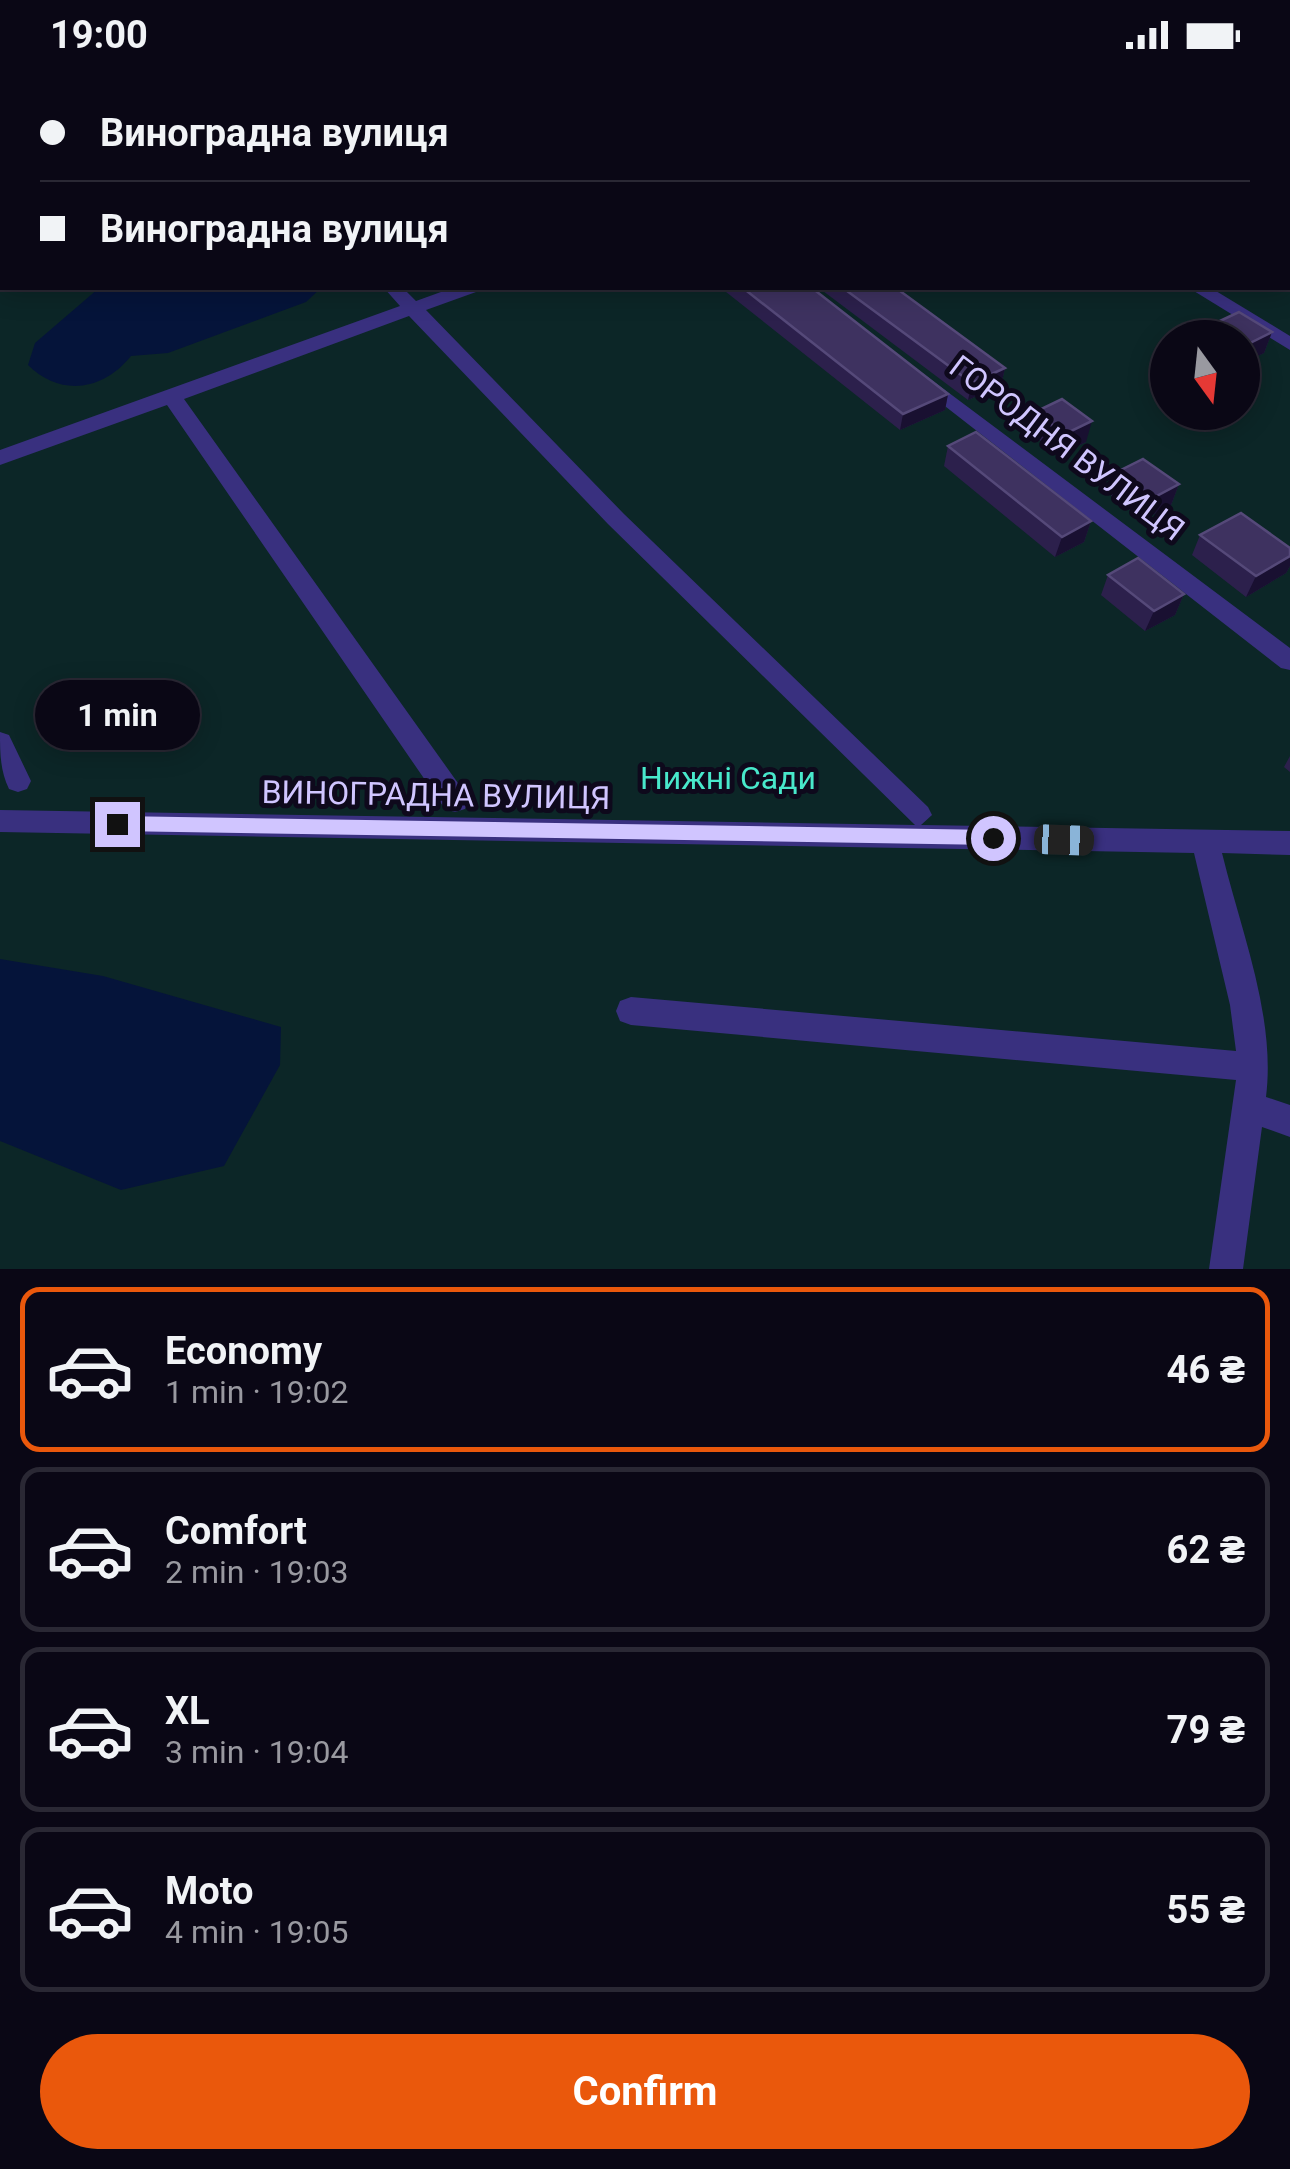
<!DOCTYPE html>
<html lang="en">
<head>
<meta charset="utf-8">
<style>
  body { margin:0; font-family:Roboto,sans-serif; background:#13101e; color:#f1f3f6; height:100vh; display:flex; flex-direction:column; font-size:38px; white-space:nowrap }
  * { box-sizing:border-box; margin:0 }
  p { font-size:32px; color:#9999a0 }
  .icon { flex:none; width:55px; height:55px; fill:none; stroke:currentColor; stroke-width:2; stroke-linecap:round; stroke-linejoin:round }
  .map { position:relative; height:1199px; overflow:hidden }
  .sheet { display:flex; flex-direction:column; background:#0a0715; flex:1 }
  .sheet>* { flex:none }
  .banner { position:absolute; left:0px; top:0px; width:1290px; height:220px; box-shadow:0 5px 25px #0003,0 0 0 2px #2a2834; display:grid; align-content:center; height:220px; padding:0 40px; background:#0a0715 }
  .needle { width:65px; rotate:165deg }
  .tools { position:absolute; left:1150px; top:250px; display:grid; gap:20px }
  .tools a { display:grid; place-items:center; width:110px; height:110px; border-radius:50%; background:#0a0715; box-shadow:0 5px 25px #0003,0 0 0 2px #2a2834; font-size:50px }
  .end { position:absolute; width:45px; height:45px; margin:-22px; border:12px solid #d0c5ff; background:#111; box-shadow:0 0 0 5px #111 }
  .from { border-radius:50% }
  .bubble { position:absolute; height:70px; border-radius:35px; background:#0a0715; box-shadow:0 5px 25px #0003,0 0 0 2px #2a2834; font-size:32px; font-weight:700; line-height:70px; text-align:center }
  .car { position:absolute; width:30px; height:60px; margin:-30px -15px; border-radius:12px; box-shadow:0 0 8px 2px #0007; background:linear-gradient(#222 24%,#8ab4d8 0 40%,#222 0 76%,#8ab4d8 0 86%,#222 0) }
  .banner b { display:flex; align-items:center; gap:35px; height:95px; font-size:38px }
  .banner b+b { border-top:2px solid #2a2834 }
  .banner i { width:25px; height:25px; background:#f1f3f6 }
  ul { padding:18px 0 0; list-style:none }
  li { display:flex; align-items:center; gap:30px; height:165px; margin:0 20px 15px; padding:0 20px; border:5px solid #2a2834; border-radius:20px }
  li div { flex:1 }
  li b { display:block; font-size:38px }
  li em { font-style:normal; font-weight:700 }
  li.on { border-color:#ea580c }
  li>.icon { width:90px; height:90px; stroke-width:1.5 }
  .action { display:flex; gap:20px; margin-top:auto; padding:20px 40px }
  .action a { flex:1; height:115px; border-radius:60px; background:#ea580c; color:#fff; font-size:40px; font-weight:700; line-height:115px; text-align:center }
  .status { display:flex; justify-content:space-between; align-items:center; height:70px; padding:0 50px; background:#0a0715; direction:ltr }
  .status svg { height:28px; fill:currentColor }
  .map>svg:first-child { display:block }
</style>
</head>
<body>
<div class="status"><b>19:00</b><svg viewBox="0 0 49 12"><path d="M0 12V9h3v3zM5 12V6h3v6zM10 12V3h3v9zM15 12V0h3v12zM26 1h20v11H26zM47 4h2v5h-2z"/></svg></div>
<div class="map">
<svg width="1290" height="1199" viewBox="0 0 1290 1199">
  <rect width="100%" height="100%" fill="#0e091c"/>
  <path fill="#0c2627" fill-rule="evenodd" d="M0,0H1290V1199H0ZM2,2H1288V218H2ZM1168,268H1242V342H1168Z"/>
  <path fill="#05143a" d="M99,218H321L306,232L168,283L131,286C103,321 60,327 28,295L35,273Z
    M0,889L103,906L281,957L280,995L224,1096L121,1120L0,1071Z"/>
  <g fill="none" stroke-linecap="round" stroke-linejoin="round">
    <path fill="#39307f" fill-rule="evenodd" d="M179,0H196L198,2H181Z
      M512,0H529L531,2H514Z
      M836,0H854L856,2H838Z
      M1172,0H1191L1193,2H1174Z
      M1288,51L1290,52V63L1288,62Z
      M0,73L2,74V87H0Z
      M384,218H403L416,231L452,218H478L476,222L426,240L624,444L928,737L932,745L921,755L1290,761V785L1222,783C1241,861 1276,947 1266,1027L1290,1035V1067L1262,1057L1243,1199H1209L1236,1010L631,955L620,951L616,941L620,931L631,927L1236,981L1230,935L1194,783L0,762V740L915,755L608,454L409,246L184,329L465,723L469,731L465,739L455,742L445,739L167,335L0,395V380L400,236Z
      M1189,218H1211L1290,266V280Z
      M921,302L1290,578V600L1281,598L914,312L911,308Z
      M0,662L9,665L31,711L27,719L18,722L9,719C0,700 0,683 0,662Z"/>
  </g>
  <path fill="#2c204c" d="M721,218H812L948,324L945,340L900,360Z
    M819,218H896L1005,298L1001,315L968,330Z
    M1239,242L1272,262L1264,283L1242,293V268H1202L1205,258Z
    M1035,342L1086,372L1059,385L1029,362Z
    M948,376L1091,451L1084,472L1055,487L944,396Z
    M1115,403L1179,414L1171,435L1143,450L1108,423Z
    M1200,465L1290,478V496L1286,503L1246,527L1192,485Z
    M1108,505L1184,524L1175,545L1145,561L1101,525Z
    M1290,686V702L1284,697Z"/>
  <path fill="#191031" d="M1272,262L1264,283L1242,293V277Z
    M1005,298L1001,315L968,330L972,313Z
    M948,324L945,340L900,360L903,344Z
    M1092,351L1086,372L1059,385L1065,364Z
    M1179,414L1171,435L1143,450L1151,429Z
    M1091,451L1084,472L1055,487L1062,467Z
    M1290,486V496L1286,503L1246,527L1256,506Z
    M1184,524L1175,545L1145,561L1154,541Z"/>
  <path fill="#3e3260" stroke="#554979" stroke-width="2.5" d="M743,218H812L948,324L903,344Z
    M843,218H896L1005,298L972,313Z
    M1239,242L1272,262L1242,277V268H1221L1205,258Z
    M1062,329L1092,351L1065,364L1035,342Z
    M976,362L1091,451L1062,467L948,376Z
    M1143,389L1179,414L1151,429L1115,403Z
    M1241,443L1290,478V486L1256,506L1200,465Z
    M1138,488L1184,524L1154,541L1108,505Z"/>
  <path fill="#d0c5ff" d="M117,746L993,760L1002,768L993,775L117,761L108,754Z"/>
  <g text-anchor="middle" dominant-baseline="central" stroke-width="10" stroke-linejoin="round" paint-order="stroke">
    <g font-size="32" fill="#d0c5ff" stroke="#0e091c">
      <text transform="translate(1067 378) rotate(37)">ГОРОДНЯ ВУЛИЦЯ</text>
      <text transform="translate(436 725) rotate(1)">ВИНОГРАДНА ВУЛИЦЯ</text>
    </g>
    <g font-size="32" fill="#48e8cb" stroke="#0e091c">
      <text x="728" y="708">Нижні Сади</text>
    </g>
  </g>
</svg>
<div class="tools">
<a><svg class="needle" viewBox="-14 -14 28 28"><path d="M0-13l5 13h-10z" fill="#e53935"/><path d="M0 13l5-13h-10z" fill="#9999a0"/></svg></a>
</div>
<i class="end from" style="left:993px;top:768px"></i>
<i class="end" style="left:117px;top:754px"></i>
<div class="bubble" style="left:35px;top:610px;width:165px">1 min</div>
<i class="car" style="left:1064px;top:770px;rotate:92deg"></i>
<div class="banner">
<b><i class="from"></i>Виноградна вулиця</b>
<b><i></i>Виноградна вулиця</b>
</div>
</div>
<section class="sheet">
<ul>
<li class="on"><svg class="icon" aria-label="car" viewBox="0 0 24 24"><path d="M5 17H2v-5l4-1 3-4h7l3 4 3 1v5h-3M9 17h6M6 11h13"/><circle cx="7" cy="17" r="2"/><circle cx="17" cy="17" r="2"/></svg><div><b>Economy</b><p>1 min · 19:02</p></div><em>46 ₴</em></li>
<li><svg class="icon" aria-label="car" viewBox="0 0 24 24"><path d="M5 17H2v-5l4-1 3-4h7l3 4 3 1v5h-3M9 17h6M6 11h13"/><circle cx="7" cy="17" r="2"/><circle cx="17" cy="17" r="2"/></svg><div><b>Comfort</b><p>2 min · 19:03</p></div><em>62 ₴</em></li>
<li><svg class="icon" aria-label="car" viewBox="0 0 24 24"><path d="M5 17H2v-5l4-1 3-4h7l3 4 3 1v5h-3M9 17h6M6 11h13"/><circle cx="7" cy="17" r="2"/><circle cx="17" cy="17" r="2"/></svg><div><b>XL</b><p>3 min · 19:04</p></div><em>79 ₴</em></li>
<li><svg class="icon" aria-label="car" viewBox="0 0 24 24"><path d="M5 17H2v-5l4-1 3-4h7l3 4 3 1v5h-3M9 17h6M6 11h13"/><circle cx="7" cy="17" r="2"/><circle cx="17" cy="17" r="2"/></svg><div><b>Moto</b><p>4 min · 19:05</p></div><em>55 ₴</em></li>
</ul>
<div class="action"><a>Confirm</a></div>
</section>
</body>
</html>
